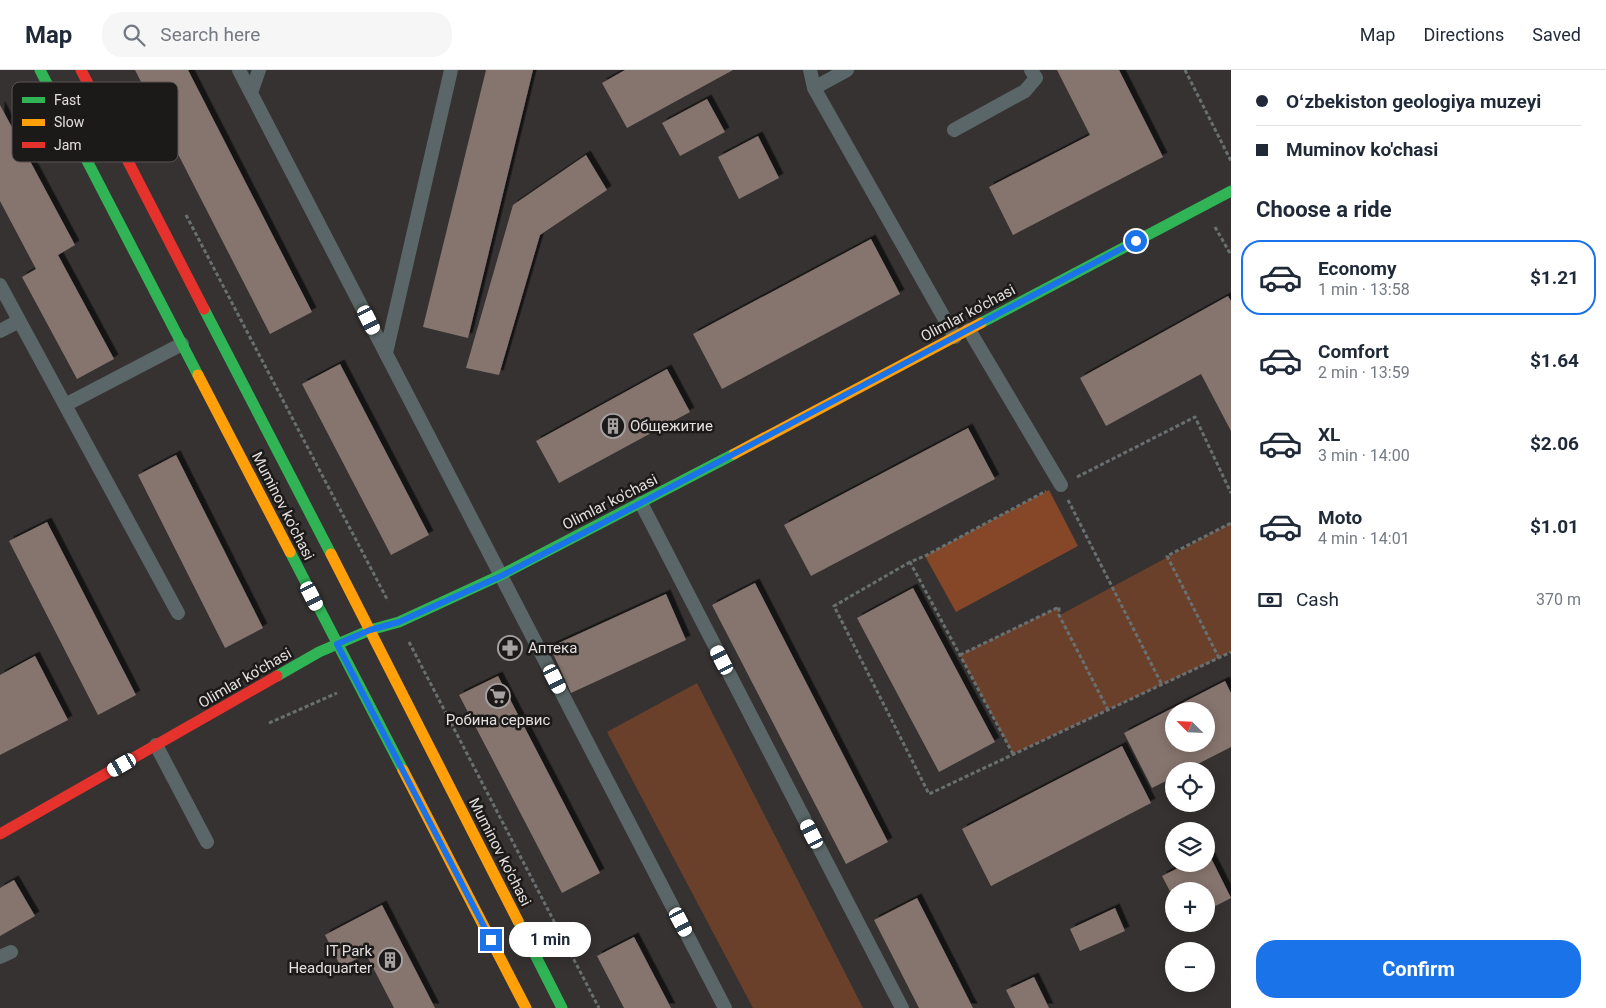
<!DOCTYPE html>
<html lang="en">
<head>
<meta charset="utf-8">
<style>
  body { margin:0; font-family:Roboto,sans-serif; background:#f6f6f7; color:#1f2937; height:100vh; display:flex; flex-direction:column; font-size:19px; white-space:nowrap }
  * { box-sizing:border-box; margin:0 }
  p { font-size:16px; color:#747a83 }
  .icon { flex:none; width:28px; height:28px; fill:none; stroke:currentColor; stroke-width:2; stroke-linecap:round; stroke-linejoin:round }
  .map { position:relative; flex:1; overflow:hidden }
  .sheet { display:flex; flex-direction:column; background:#fff; width:375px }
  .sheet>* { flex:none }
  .top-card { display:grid; align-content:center; height:110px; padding:0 25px; background:#fff }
  .needle { width:32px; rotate:294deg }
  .fabs { position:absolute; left:1165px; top:632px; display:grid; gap:10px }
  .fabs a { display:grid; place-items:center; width:50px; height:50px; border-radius:50%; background:#fff; box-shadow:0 2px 12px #0003; font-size:25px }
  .end { position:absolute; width:22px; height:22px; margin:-11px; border:6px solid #1a73e8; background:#fff; box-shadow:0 0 0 2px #fff }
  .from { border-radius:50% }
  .bubble { position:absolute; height:35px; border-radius:18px; background:#fff; box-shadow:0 2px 12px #0003; font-size:16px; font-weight:700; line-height:35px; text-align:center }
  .car { position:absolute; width:15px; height:30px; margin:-15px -8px; border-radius:6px; box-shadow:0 0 4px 1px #0007; background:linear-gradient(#fff 24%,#345 0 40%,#fff 0 76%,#345 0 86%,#fff 0) }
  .top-card b { display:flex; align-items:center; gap:18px; height:48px; font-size:19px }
  .top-card b+b { border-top:1px solid #e0e1e3 }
  .top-card i { width:12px; height:12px; background:#1f2937 }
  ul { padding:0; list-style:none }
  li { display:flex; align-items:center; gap:15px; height:75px; margin:0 10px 8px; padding:0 15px; border:2px solid transparent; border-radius:20px }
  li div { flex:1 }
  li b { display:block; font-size:19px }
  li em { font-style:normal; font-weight:700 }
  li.on { border-color:#1a73e8 }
  li>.icon { width:45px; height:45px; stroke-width:1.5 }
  h2 { padding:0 25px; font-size:22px; line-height:60px }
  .pay { display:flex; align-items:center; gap:12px; height:55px; padding:0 25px; font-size:19px }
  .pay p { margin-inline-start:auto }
  .primary-button { display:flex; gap:10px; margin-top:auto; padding:10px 25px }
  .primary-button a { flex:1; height:58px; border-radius:20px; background:#1a73e8; color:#fff; font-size:20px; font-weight:700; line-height:58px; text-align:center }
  header { display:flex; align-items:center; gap:30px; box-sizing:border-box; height:70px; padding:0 25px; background:#fff; border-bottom:1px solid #e0e1e3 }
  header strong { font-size:24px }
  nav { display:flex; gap:28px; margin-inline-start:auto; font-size:18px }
  .search { width:350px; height:45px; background:#f6f6f7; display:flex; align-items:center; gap:12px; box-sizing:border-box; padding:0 18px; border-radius:20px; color:#747a83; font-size:19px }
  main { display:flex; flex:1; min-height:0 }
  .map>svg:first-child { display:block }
</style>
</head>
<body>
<header>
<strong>Map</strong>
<div class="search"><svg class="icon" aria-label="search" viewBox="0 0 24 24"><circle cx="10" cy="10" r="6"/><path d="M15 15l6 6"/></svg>Search here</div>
<nav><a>Map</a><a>Directions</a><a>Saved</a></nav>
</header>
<main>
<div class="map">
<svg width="1231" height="938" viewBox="0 0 1231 938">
  <defs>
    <filter id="shadow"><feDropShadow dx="4.5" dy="-4.5" stdDeviation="0" flood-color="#0009"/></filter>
  </defs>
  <rect width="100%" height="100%" fill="#353231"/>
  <path fill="#6b402b" d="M1231,453V582L1013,684L960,585L1059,537L1060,545Z
    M697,613L863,938H753L607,662Z"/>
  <path fill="#854727" d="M1049,420L1078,476L956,542L925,486Z"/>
  <path fill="#86756e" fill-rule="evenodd" filter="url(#shadow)" d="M135,0H188L312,242L270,264Z
    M486,0H533L468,268L423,257Z
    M625,0H733L627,58L602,13Z
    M1057,0H1119L1163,87L1013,165L989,117L1090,65Z
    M707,29L725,62L680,86L662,53Z
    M0,35L75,175L58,185L114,289L77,309L22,207L36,199L0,131Z
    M758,66L779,108L739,129L718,87Z
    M586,85L607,120L540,165L499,305L466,298L513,135Z
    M871,169L900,224L722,319L693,264Z
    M1228,226L1231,231V361L1201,304L1106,356L1080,308Z
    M340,294L429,465L391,485L302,314Z
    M667,299L690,342L559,413L536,371Z
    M968,358L995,409L811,506L784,455Z
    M176,385L263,558L225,578L138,405Z
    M47,452L136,625L98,645L9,471Z
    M755,513L888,772L846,794L712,535Z
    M913,518L995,672L939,702L857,548Z
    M666,524L686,570L571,623L550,577Z
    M35,586L68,650L0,685V605Z
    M498,606L600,803L562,823L459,625Z
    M1225,611L1231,623V677L1184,701H1174V707L1152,718L1124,663ZM1174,641H1206V674H1174Z
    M1122,676L1151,733L991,816L962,759Z
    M1208,782L1231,828L1206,841V821H1174V829L1162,806L1186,794H1206V783Z
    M14,810L35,846L0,866V818Z
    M917,828L973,938H919L874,850Z
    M382,835L435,938H394L366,884L341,897L325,865Z
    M1115,838L1125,861L1080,881L1070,859Z
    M634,867L671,938H624L597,886Z
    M1034,907L1049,938H1015L1006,920Z"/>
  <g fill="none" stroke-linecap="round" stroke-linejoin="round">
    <path stroke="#697071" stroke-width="3" stroke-dasharray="4 2.5" stroke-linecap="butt" d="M1185,0L1231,91
      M186,145L388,531
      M1215,157L1231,185
      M1077,407L1195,347L1231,423
      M1068,430L1162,615
      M910,492L834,536L929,724L1231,582
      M409,572L599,938
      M960,585L1059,537V545L1108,640
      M1219,588L1167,486L1231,453
      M269,653L337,623
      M1013,684L910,492L925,486L1046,421"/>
    <path stroke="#5a6667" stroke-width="14" d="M239,0L725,938
      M810,0L814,18L955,267
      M814,18L847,0
      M251,23L259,0
      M954,60L1025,21L1036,8L1031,0
      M0,215L65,335L182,274
      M969,260L1061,415
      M0,261L19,251
      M386,283L451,0
      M65,335L178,543
      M641,433L902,938
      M156,675L207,772
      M0,887L11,882"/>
    <path stroke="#30b455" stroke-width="11" d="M40,0L198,305
      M204,239L331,484
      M981,253L1231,121
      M290,482L403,700
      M277,606L319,582L370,560L399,552L501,505L734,384
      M518,851L562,938"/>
    <path stroke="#ff9f0a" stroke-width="11" d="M198,305L290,482
      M734,384L981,253
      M331,484L518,851
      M403,700L526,938"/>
    <path stroke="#e5322d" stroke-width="11" d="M81,0L204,239
      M0,764L277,606"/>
  </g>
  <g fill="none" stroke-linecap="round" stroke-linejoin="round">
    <path stroke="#1a73e8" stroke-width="6" d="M491,870L337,574L370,560L399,552L501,506L641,433L1136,171"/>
  </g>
  <defs>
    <symbol id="building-ring" viewBox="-11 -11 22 22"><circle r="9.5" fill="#1c1a19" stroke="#a6a2a1" stroke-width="1.5"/><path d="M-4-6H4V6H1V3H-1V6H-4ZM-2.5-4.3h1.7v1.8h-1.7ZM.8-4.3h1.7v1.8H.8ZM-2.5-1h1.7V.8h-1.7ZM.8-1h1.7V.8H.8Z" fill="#a6a2a1"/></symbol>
    <symbol id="pharmacy-ring" viewBox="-11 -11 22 22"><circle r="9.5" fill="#1c1a19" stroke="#a6a2a1" stroke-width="1.5"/><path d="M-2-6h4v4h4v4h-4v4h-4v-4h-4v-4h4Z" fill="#a6a2a1"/></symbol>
    <symbol id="supermarket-ring" viewBox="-11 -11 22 22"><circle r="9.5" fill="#1c1a19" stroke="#a6a2a1" stroke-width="1.5"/><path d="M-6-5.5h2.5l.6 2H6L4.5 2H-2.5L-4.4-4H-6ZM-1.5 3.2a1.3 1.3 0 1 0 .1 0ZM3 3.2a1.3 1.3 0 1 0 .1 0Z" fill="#a6a2a1"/></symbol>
  </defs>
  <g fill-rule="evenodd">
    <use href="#building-ring" x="599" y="342" width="28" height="28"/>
    <use href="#pharmacy-ring" x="496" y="564" width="28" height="28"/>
    <use href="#supermarket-ring" x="484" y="612" width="28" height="28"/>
    <use href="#building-ring" x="376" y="876" width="28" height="28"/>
  </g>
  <g text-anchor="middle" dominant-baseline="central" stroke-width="5" stroke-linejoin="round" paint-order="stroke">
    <g font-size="15" fill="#e3dfde" stroke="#1c1a19">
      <text transform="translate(968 243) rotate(-28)">Olimlar ko'chasi</text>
      <text transform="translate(610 432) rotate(-27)">Olimlar ko'chasi</text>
      <text transform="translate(283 436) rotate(63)">Muminov ko'chasi</text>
      <text transform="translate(245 608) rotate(-30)">Olimlar ko'chasi</text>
      <text transform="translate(500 782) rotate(63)">Muminov ko'chasi</text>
    </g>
    <g font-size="15" fill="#e3dfde" stroke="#1c1a19" text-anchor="start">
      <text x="630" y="356">Общежитие</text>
      <text x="528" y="578">Аптека</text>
      <text x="498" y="650" text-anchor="middle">Робина сервис</text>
      <text x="372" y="881" text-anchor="end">IT Park<tspan x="372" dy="17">Headquarter</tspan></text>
    </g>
  </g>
  <rect x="12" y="12" width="166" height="80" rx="8" fill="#1c1a19" stroke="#585554" stroke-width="1"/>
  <rect x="22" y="27" width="23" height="6" fill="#30b455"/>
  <rect x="22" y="49" width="23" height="7" fill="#ff9f0a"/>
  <rect x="22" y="72" width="23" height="6" fill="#e5322d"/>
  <g font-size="14" fill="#e3dfde">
    <text x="54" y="35">Fast</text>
    <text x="54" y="57">Slow</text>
    <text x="54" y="80">Jam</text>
  </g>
</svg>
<div class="fabs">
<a><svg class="needle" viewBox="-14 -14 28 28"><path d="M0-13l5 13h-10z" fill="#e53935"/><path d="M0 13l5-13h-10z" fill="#747a83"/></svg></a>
<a><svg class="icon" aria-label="locate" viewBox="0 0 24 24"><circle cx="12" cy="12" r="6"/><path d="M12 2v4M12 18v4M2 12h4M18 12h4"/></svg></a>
<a><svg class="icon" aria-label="layers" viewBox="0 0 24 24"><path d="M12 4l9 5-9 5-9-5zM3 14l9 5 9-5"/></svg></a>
<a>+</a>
<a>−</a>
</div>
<i class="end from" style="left:1136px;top:171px"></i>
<i class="end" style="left:491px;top:870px"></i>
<div class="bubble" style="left:509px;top:852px;width:82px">1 min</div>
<i class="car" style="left:369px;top:250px;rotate:153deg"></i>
<i class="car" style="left:312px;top:526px;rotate:153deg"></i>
<i class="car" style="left:722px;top:590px;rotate:333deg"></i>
<i class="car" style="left:555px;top:609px;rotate:153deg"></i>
<i class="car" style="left:122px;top:695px;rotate:240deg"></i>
<i class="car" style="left:812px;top:764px;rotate:333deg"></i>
<i class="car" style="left:681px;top:852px;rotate:152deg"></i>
</div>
<section class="sheet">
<div class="top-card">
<b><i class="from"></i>Oʻzbekiston geologiya muzeyi</b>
<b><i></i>Muminov ko'chasi</b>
</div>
<h2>Choose a ride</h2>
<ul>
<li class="on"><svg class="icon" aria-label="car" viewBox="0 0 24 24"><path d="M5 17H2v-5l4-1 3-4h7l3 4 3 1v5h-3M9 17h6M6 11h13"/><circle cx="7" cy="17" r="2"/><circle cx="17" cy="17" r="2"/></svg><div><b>Economy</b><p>1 min · 13:58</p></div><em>$1.21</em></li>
<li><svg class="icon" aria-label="car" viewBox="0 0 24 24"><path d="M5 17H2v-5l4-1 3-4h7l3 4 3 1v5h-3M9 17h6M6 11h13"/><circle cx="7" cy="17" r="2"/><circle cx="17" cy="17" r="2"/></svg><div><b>Comfort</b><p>2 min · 13:59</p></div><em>$1.64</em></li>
<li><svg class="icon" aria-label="car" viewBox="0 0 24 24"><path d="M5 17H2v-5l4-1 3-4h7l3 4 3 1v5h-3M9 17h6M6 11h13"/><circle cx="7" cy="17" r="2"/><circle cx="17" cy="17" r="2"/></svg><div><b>XL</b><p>3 min · 14:00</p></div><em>$2.06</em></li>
<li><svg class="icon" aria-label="car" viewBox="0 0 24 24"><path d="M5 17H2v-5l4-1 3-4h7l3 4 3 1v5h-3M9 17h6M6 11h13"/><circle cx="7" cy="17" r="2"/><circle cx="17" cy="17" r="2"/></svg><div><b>Moto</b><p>4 min · 14:01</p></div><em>$1.01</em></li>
</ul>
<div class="pay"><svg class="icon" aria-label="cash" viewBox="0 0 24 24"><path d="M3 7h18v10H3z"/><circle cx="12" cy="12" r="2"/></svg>Cash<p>370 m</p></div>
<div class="primary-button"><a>Confirm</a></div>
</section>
</main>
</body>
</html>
